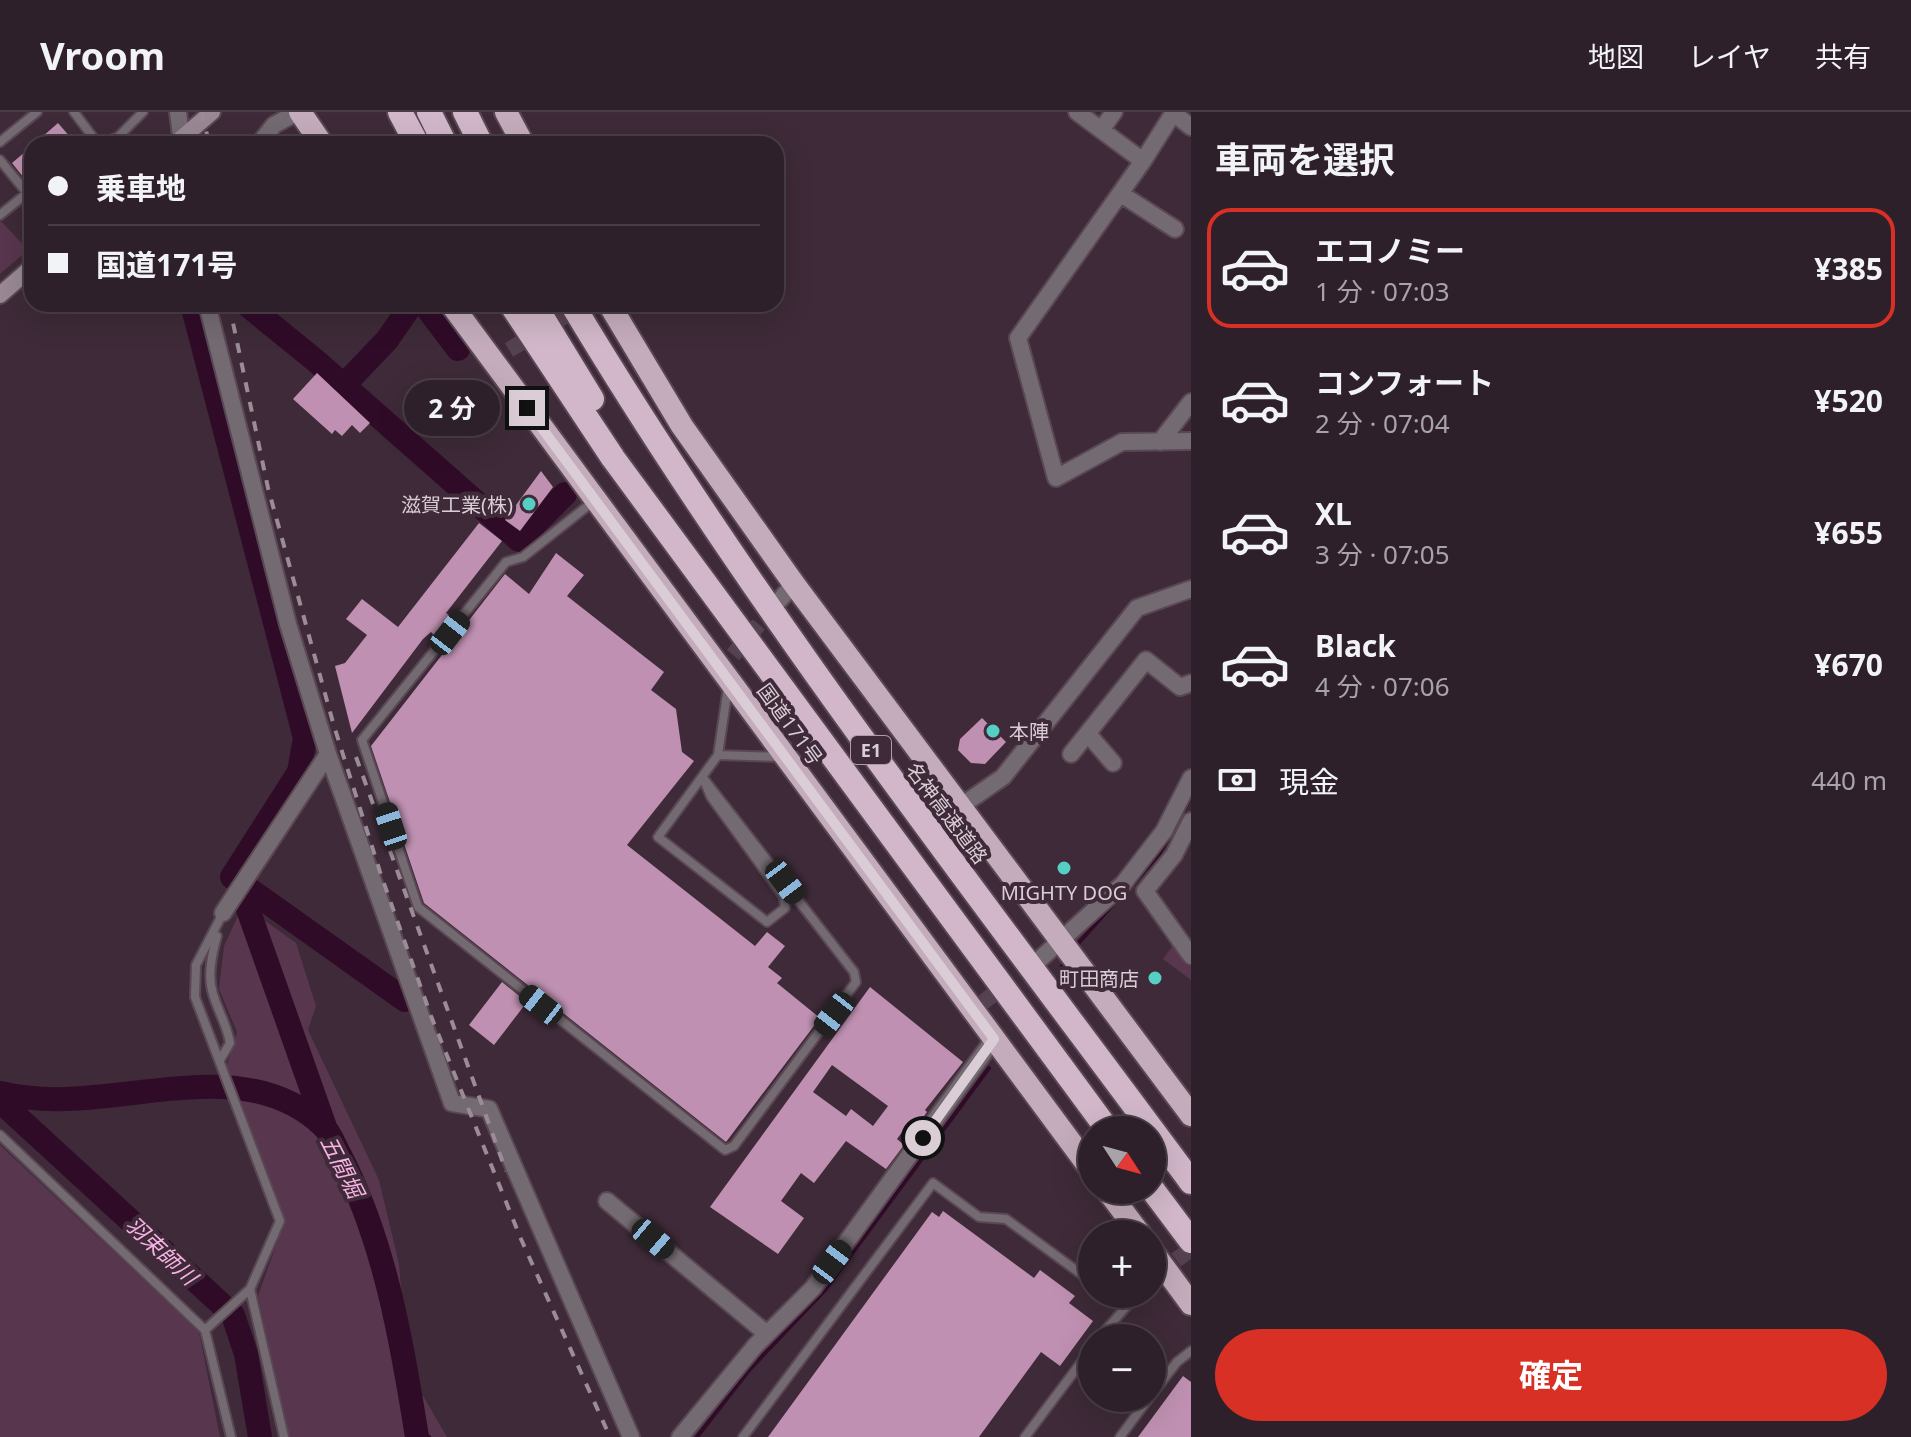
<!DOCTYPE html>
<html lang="ja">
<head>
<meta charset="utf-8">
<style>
  body { margin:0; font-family:"Noto Sans","Noto Sans JP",sans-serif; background:#362832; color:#f1f3f6; height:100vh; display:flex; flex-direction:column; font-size:30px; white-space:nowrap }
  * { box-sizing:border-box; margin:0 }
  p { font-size:26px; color:#a7a3a8 }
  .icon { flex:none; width:44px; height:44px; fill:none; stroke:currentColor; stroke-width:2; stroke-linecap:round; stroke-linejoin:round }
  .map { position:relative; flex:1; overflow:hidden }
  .drawer { display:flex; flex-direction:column; background:#2e202a; width:720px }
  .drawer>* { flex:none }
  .banner { position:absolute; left:24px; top:24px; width:760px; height:176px; border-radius:24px; box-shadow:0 8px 32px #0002,0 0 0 2px #493e47; display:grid; align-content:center; height:176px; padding:0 24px; background:#2e202a }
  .needle { width:52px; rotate:126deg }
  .tools { position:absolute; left:1078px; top:1004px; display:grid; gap:16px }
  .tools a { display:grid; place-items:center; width:88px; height:88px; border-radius:50%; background:#2e202a; box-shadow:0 8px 32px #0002,0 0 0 2px #493e47; font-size:40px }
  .end { position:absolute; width:36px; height:36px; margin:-18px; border:10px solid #dacdd6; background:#111; box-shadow:0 0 0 4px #111 }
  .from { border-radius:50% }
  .bubble { position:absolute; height:56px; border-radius:28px; background:#2e202a; box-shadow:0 8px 32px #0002,0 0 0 2px #493e47; font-size:26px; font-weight:700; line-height:56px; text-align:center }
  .car { position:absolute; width:24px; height:48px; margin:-24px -12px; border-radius:10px; box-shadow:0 0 6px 2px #0007; background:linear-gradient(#222 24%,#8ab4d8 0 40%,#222 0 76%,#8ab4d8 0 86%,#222 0) }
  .banner b { display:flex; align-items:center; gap:28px; height:76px; font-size:30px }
  .banner b+b { border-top:2px solid #493e47 }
  .banner i { width:20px; height:20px; background:#f1f3f6 }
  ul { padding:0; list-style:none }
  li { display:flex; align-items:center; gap:24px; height:120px; margin:0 16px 12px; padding:0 8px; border:4px solid transparent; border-radius:24px }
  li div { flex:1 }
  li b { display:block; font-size:30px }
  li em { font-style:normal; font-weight:700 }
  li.active { border-color:#d93025 }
  li>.icon { width:72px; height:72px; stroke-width:1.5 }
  h2 { padding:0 24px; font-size:36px; line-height:96px }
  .pay { display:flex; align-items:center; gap:20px; height:88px; padding:0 24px; font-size:30px }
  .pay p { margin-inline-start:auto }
  .cta { display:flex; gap:16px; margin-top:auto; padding:16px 24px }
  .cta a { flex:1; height:92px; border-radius:48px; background:#d93025; color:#fff; font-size:32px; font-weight:700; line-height:92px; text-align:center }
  header { display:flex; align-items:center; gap:48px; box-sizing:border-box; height:112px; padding:0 40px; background:#2e202a; border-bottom:2px solid #493e47 }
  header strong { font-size:38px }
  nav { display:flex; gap:44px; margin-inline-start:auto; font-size:28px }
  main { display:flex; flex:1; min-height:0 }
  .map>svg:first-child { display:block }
</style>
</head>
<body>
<header>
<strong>Vroom</strong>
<nav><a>地図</a><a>レイヤ</a><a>共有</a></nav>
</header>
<main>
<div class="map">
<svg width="1191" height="1325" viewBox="0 0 1191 1325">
  <rect width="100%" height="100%" fill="#3e2a38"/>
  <path fill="#58364e" d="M1,109L28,138L0,162V110Z
    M243,793L296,831L316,894L308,918L379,1068L399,1152L404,1207L422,1282L447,1325H288L258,1184L285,1108L227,953L237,920L219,877L224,834Z
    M1176,829L1191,852V868L1163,847Z
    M0,1033L199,1220L220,1325H0Z"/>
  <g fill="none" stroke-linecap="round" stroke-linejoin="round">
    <path stroke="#300b28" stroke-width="4" d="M1183,700L1191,685
      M1133,772L1159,742L1169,725
      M1076,834L1118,787
      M1060,857L1067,848
      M416,1317L429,1325
      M697,1325L750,1257L825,1178L989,956"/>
    <path stroke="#300b28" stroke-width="24" d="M192,192L305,626L299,660L232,765L405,888
      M246,192L316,249L519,428L565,382
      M424,192L458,237
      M344,273L387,228L412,192
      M238,769L325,1015
      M0,981C65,997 133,977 199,975C244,973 289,981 323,1014C331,1021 335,1035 341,1045C385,1131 402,1230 417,1325
      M0,989L233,1203L246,1242L260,1325"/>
  </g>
  <path fill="#bf90b1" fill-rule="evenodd" d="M58,11L71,26L64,32H34Z
    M32,34V60L24,66L12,51Z
    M317,261L370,311L360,321L352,313L342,324L335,318L332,322L293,287Z
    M541,359L553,375L520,419L505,408Z
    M479,411L502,429L446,501L452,505L436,525L431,520L423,527L352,621L335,554L345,551L367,523L346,507L362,487L398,515Z
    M556,441L584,463L567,484L664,560L651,578L676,597L682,640L694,649L627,733L755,834L767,820L785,834L768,855L782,866L777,871L820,906L726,1030L424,791L371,634L505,462L529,482Z
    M982,606L1006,630L985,652L971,651L958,638L960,627Z
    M502,870L527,890L494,933L469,913Z
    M870,875L963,950L925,998L927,1000L917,1014L910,1009L897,1027L904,1033L886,1057L846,1029L814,1071L801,1061L781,1089L804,1106L778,1142L710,1095ZM832,953L888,994L873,1014L851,997L846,1004L813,980Z
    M943,1099L1034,1166L1040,1158L1075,1184L1069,1191L1093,1209L1060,1254L1041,1240L979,1325H768L932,1100L939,1105Z
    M1183,1264L1191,1270V1325H1138Z"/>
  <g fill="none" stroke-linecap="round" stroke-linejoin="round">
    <path stroke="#554250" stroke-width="16" stroke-dasharray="16 8" stroke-linecap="butt" d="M509,238L583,193
      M733,543L775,493
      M982,891L1038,848
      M1176,1148L1191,1137"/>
    <defs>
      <path id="service" d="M74,0L98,32
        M0,30L37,0
        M101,32L118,25L143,0
        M0,48L27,81
        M0,103L32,77
        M594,389L523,445L506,450L362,628L418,795L725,1038L734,1034L856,870L854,860L703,666
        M718,643L728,575
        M705,671L711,685L784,785L785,796L767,810L658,725L718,643L782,645
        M217,824C212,842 207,864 213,882C218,899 227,913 230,931L220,948
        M0,1023L205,1218L231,1325
        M1152,1168L1164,1157
        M250,1177L284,1325
        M1107,1182L1123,1195
        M205,1218L250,1177L280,1109L195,885L196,853L223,801
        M1099,1226L1137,1182
        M1152,1282L1177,1250L1191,1239
        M743,1325L933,1071L979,1105L1006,1107L1092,1170
        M1025,1325L1092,1236
        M1120,1325L1149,1286"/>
      <path id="minor" d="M178,0L182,32
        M1077,0L1143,49L1018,226L1056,366L1122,330L1191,329
        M1173,1L1191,15
        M1101,18L1114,0
        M259,32L274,13L298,0
        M1143,49L1174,0
        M1121,82L1175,117
        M207,192L288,512L328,642L223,801
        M1160,330L1191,290
        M775,493L794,472
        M1088,622L1113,651
        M328,642L452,991L489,997L631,1325
        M1071,642L1146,548L1180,575L1191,571
        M961,694L1003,665L1137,496L1191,477
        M1191,709L1174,743L1145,779L1191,844
        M1039,848L1123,772L1164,719L1191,666
        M607,1089L767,1222
        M680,1325L755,1234L813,1176L994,927"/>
      <path id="secondary" d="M175,32L212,0
        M0,183L32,155"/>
      <path id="trunk" d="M300,0L322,32
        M506,0L523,32
        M451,192L1092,1059
        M609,192L682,314L794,472L1191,1003
        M1107,1078L1140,1122
        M1152,1139L1191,1192"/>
      <path id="motorway" d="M400,0L417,32
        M429,0L445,32
        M465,0L481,32
        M511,192L613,346L1108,1018
        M534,192L592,287
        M572,192C756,499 978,782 1191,1070
        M1152,1077L1191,1129"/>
    </defs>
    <use href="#service" stroke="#5a4754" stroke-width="12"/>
    <use href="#minor" stroke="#5a4754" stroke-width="20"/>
    <use href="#secondary" stroke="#5a4754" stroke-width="20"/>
    <use href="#trunk" stroke="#5a4754" stroke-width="26"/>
    <use href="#motorway" stroke="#5a4754" stroke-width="28"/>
    <use href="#service" stroke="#746a71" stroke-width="8"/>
    <use href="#minor" stroke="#746a71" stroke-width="16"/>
    <use href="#secondary" stroke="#9a8995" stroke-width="16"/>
    <use href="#trunk" stroke="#c4acbc" stroke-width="22"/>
    <use href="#motorway" stroke="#d1b7c9" stroke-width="24"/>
    <path stroke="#9c8c97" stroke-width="4" stroke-dasharray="10 10" stroke-linecap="butt" d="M202,0L209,32
      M229,192L268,376L334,614L381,763L431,904L521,1127L610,1325
      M356,645L506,1059"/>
  </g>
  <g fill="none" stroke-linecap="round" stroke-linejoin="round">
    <path stroke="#dacdd6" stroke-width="10" d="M527,296L994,927L923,1026"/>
  </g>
  <g fill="#56cec3" stroke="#3e2a38" stroke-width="3">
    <circle cx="529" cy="392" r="8"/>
    <circle cx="993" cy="619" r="8"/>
    <circle cx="1064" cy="756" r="8"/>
    <circle cx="1155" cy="866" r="8"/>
  </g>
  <g text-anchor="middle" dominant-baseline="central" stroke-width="8" stroke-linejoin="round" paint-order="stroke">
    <rect fill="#3e2a38" stroke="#ab9ca7" stroke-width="2" x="851" y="624" width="40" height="28" rx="6"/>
    <g font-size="18" font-weight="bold" fill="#dacdd6">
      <text x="871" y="638">E1</text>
    </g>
    <g font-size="20" fill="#dacdd6" stroke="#3e2a38" text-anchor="end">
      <text x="513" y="392">滋賀工業(株)</text>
      <text x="1009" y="619" text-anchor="start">本陣</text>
      <text x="1064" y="780" text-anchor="middle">MIGHTY DOG</text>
      <text x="1139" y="866">町田商店</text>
    </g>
    <g font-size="20" fill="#dacdd6" stroke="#3e2a38">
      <text transform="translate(790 612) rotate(54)">国道171号</text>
      <text transform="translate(947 701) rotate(53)">名神高速道路</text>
    </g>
    <g font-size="22" font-style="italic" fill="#f7b1e3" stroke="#3e2a38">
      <text transform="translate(343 1054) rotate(63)">五間堀</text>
      <text transform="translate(162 1138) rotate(43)">羽束師川</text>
    </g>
  </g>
</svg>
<div class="tools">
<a><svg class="needle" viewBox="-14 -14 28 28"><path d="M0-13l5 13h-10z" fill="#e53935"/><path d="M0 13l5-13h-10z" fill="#a7a3a8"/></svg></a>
<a>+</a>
<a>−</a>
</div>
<i class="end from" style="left:923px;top:1026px"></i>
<i class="end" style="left:527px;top:296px"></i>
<div class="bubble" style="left:404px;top:268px;width:96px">2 分</div>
<i class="car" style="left:450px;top:521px;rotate:38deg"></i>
<i class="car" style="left:391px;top:714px;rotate:342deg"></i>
<i class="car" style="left:785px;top:770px;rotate:143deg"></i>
<i class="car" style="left:541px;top:893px;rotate:308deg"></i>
<i class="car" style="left:834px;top:902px;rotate:218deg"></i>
<i class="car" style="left:653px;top:1127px;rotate:130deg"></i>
<i class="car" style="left:832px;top:1150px;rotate:37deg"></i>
<div class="banner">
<b><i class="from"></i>乗車地</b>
<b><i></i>国道171号</b>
</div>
</div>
<section class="drawer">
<h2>車両を選択</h2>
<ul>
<li class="active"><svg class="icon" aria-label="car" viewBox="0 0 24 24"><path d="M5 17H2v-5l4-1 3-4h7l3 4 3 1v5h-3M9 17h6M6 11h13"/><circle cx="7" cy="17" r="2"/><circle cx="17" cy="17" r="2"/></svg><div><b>エコノミー</b><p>1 分 · 07:03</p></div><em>¥385</em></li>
<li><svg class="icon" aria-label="car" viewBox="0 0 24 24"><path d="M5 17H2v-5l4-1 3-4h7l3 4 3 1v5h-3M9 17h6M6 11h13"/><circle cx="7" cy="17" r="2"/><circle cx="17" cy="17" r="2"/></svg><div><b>コンフォート</b><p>2 分 · 07:04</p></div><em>¥520</em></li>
<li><svg class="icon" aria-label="car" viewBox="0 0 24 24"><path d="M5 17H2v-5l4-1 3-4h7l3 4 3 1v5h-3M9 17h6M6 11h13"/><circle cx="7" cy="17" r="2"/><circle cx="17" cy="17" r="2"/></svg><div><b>XL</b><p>3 分 · 07:05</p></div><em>¥655</em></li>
<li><svg class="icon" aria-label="car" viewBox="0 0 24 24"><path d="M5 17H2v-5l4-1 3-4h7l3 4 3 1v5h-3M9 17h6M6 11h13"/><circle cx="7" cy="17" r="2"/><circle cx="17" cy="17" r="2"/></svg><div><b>Black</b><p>4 分 · 07:06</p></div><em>¥670</em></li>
</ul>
<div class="pay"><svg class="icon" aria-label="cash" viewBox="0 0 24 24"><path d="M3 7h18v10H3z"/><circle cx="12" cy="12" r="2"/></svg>現金<p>440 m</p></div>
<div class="cta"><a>確定</a></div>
</section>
</main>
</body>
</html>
